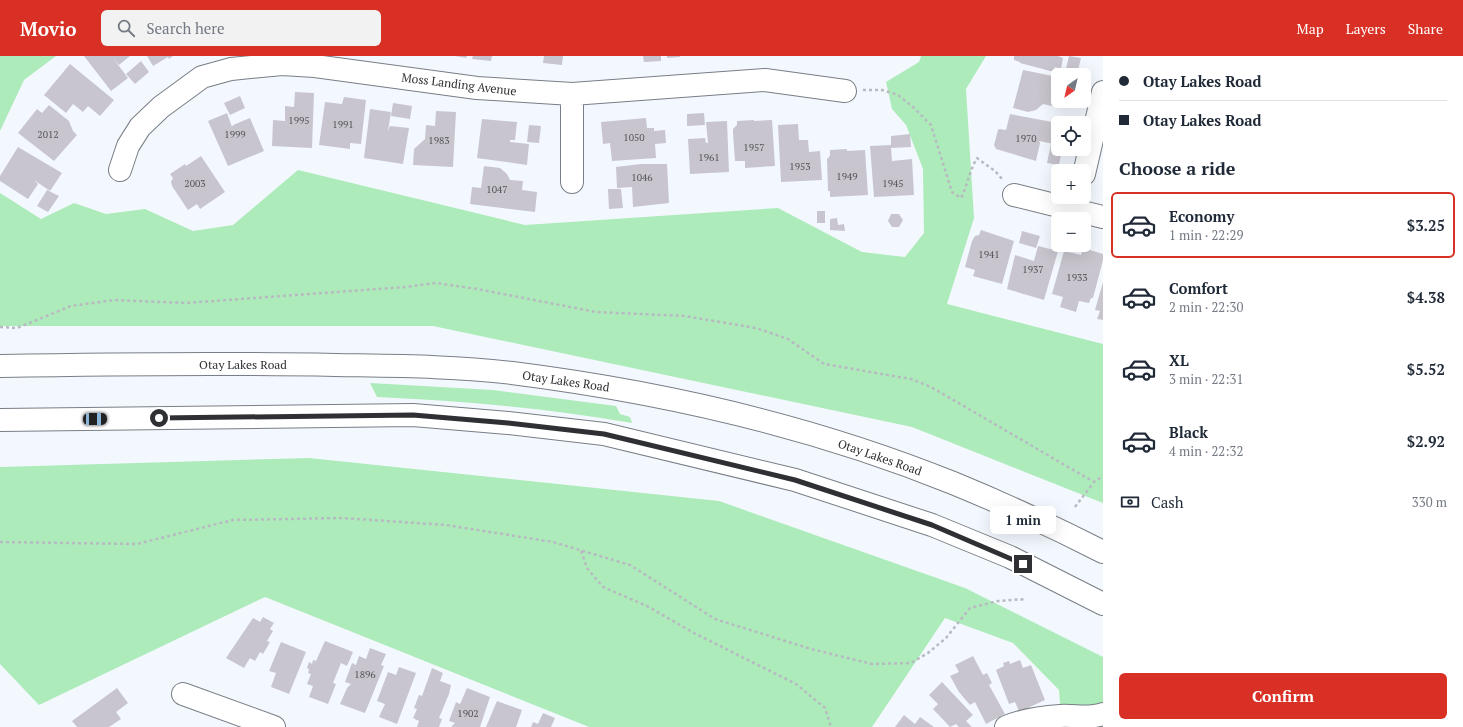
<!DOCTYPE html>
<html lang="en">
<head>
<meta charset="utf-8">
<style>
  body { margin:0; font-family:"PT Serif",serif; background:#f2f2f3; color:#1f2937; height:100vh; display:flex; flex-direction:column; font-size:15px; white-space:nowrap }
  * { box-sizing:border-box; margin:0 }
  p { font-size:13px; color:#747a83 }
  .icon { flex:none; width:22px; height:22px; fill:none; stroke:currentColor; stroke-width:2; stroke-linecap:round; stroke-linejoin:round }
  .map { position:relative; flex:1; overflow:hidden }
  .sheet { display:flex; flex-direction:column; background:#fff; width:360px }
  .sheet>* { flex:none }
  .guide { display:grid; align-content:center; height:88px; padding:0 16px; background:#fff }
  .needle { width:26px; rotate:214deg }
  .controls { position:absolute; left:1051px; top:12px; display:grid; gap:8px }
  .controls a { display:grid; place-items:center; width:40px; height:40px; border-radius:6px; background:#fff; box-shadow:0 4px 16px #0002; font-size:20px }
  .end { position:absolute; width:18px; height:18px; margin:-9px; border:5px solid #2e3033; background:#fff; box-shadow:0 0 0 2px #fff }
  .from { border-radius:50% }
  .bubble { position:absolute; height:28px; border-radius:6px; background:#fff; box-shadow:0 4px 16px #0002; font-size:13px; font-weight:700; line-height:28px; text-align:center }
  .car { position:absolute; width:12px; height:24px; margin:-12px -6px; border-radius:5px; box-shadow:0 0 3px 1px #0007; background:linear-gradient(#222 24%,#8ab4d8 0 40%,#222 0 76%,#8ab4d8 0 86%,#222 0) }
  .guide b { display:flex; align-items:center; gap:14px; height:38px; font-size:15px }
  .guide b+b { border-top:1px solid #e0e1e3 }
  .guide i { width:10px; height:10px; background:#1f2937 }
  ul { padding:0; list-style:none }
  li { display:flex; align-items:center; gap:12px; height:66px; margin:0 8px 6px; padding:0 8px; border:2px solid transparent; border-radius:6px }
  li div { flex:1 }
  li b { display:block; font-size:15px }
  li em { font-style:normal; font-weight:700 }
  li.on { border-color:#d93025 }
  li>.icon { width:36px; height:36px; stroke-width:1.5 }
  h2 { padding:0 16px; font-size:18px; line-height:48px }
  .pay { display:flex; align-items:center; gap:10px; height:44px; padding:0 16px; font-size:15px }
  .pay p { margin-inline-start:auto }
  .action { display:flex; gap:8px; margin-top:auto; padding:8px 16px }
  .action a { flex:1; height:46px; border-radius:6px; background:#d93025; color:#fff; font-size:16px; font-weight:700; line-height:46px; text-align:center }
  header { display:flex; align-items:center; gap:24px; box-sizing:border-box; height:56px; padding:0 20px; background:#d93025; color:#fff }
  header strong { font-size:19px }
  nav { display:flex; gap:22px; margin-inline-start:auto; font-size:14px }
  .search { width:280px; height:36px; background:#f2f2f3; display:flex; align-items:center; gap:10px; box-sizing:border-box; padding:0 14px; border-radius:6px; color:#747a83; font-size:15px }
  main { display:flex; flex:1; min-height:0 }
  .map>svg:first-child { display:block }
</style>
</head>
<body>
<header>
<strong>Movio</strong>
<div class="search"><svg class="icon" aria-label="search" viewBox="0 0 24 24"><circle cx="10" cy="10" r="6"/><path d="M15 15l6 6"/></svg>Search here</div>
<nav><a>Map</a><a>Layers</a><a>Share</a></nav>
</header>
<main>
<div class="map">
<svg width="1103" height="671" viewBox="0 0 1103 671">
  <rect width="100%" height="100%" fill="#f3f8fe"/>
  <path fill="#adebba" d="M0,0H56L24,24L0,75Z
    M921,0H986L966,33L974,162L947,248L1103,288V447L912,371L433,270H0V137L41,163L74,147L106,158L145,153L193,175L233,169L298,114L525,169L778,152L862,196L905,201L924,177L923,113L906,69L892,53L886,26L919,6Z
    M370,327L493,334L616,350L620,358L630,361L632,367C547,352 462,345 377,341Z
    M309,402L719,445L965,532L1103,601V671H1017L1061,660L1059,634L1013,587L945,562L872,671H589L265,541L39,649L0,608V411Z"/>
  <path fill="#c8c5ce" d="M84,0H130L119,9L113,2L128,22L111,35Z
    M147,0H173L169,3L168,1L153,10Z
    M455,0H467L466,2Z
    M473,0H492L491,5L472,3Z
    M544,0H563L562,9L543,7Z
    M643,0H661V5L644,6Z
    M667,0H680V1L667,2Z
    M1014,0H1058L1063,2L1061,13L1055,11L1054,16L1020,7V6L1014,4Z
    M1069,0L1081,2L1077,19L1065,17Z
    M141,5L149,16L135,28L126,18Z
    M70,8L114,44L100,60L88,50L83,56L73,48L66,57L44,39Z
    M1023,14L1058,21V42L1056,51L1043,48L1036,54L1028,56L1013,52Z
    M295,36L314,37L312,92L272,90L273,64L285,65V50L294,51Z
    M240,40L245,52L230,59L224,47Z
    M344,41L366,44L361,88L350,87V93L319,89L325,46L342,48Z
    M393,47L412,50L410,63L391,60Z
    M49,49L69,65L73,75L77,79L54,105L18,77L37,53L42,57Z
    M370,53L391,56L388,75L390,70L409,72L403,108L364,102Z
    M436,55L456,56L453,111L413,109L414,93L425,83L426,69L435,70Z
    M227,57L232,71L233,69L250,62L264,95L228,110L208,65Z
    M704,57L705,69L687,70V58Z
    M1010,58L1058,67L1054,88L1039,85L1040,87L1036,105L996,93L994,89L998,74L999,73L1006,74Z
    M646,62L647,72H654V75L665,74L666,87L655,88L656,102L612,105L610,87L603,88L601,66Z
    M482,63L517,66L515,84H510V86L529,88L527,109L477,102Z
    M754,64V65L772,64L775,110L745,112V105H735L733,78V73L737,69V65Z
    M727,65L729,116L690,118L688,83L705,82L706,87H708L706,66Z
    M798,68L799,84H808L809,96L820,95L822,124L781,126L778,69Z
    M529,69L541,70L539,87L527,86Z
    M910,78L911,91L891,92L892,105L912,103L914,139L874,141L870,90L891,89V80Z
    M1051,88L1058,90V93H1062L1059,109L1047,107Z
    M18,91L62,117L50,135L34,124L38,128L28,143L0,125V120Z
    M847,93V95L865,94L868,139L830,141V135H828L827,103L830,100V94Z
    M201,100L225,136L200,153L197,148L188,154L172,130L171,126L173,122L170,118L185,108L186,110Z
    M641,108H667L669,147L633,151L632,131L617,132L616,111Z
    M484,110L500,112L507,118L510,124L523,125L522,134L537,136L535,156L470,148L472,131L481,132Z
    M608,133H621L623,152L609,153Z
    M47,134L59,140L48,156L37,150Z
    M817,155H825V167H817Z
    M891,158H899L903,164L899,171H892L888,165Z
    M837,162L838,169L844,168L845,175L830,174V163Z
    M981,174L1014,185L1002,228L973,220L975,214L965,211L972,185L975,180L979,179Z
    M1022,175L1040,180L1036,192L1019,187Z
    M1038,190L1058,195L1044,244L1007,233L1015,199L1034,205Z
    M1083,192L1103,198V204L1093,242H1091L1089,247L1079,245L1076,256L1060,251L1063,241L1052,238L1064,195L1081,199Z
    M1103,226V264L1097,263L1100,255L1095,254Z
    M263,561L274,567L270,573L273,575L267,585L270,586L263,598L260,596L255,605L250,602L244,612L226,602L253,562L260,566Z
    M325,585L353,596L347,610L341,607L333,627L336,628L328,648L309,641L313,630L307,628L311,618L308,617L309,613L307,612L309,606L312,608L313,604L316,605Z
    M281,586L306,596L289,638L271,631L276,617L269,615Z
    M370,592L386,598L381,609L384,610L365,657L340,648L347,632L351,628L345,626L352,607L356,609L359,600L366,603Z
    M973,600L983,619L987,617L992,627L989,629L1005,658L986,668L975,646L970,649L959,636L950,620L959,616L955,609Z
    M1020,604L1023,612L1031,609L1045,644L1021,655H1019L1015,646L1009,648L996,614L1004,610L1003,607L1009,605L1010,608Z
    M399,611L416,617L397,668L379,661L385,648L377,645L388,616L396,619Z
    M432,612L443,617L440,625L451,629L449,638L439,662L442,663L439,671H417L419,665L413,662L417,653L414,652L419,639L422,640Z
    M942,626L973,659L966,665L972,671H959L956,668L950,671L933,653L938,648L929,639Z
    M117,632L128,647L116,656L121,663L109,671H77L72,665Z
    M467,632L490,641L480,671H451L455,667L449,665L456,646L460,648Z
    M497,645L522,654L516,671H486Z
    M543,657L555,662L551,671H531L533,666L538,668Z
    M904,659L915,668L920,661L934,671H895Z"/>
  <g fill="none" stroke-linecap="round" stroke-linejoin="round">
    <defs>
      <path id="minor" d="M120,114L128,90L140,71L161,51L202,21L231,13L282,8L315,10L477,32L572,38L765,24L845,35
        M1084,118L1103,36
        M572,126V38
        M1014,139L1103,161
        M183,638L274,671
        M1006,671C1023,664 1042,661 1060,660C1075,659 1089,663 1103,658"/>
      <path id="major" d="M0,310C112,308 224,307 336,309C394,310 454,310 512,317C663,336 812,370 953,427C1004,448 1054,471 1103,496
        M0,364L413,359L508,367L604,378L795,424L932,469L1010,501L1103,548"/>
    </defs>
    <use href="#minor" stroke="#787e85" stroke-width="24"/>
    <use href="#major" stroke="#787e85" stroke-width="24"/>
    <path stroke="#b7bbc1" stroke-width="2.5" stroke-dasharray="3 3" stroke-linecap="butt" d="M863,34H882L898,39L913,51L931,69L952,136L961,142C968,128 969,116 977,102L995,115L1002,123
      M0,271L17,272L71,250L114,244L186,247L405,231L436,227L477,233L596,256L685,260L756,272L788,283L824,308L911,323L931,331L1094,426
      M1075,451L1094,426L1103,420
      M0,486L137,488L233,464L342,462L446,469L553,486L630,509L715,563L811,593L872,608L911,607L928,597L946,582L970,552L998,545L1026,543
      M581,495L587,512L603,531L647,550L694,577L796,628L825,652L831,671"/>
    <use href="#minor" stroke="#fff" stroke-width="22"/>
    <use href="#major" stroke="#fff" stroke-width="22"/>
  </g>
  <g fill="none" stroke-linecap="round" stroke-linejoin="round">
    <path stroke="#2e3033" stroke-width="5" d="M159,362L413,359L508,367L604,378L795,424L932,469L1023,508"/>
  </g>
  <g text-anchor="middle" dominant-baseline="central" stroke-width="3" stroke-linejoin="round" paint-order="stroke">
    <g font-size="10" fill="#54555a">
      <text x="299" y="64">1995</text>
      <text x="343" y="68">1991</text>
      <text x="48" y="78">2012</text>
      <text x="235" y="78">1999</text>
      <text x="634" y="81">1050</text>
      <text x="1026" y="82">1970</text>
      <text x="439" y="84">1983</text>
      <text x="754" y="91">1957</text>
      <text x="709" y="101">1961</text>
      <text x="800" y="110">1953</text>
      <text x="847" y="120">1949</text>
      <text x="642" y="121">1046</text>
      <text x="195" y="127">2003</text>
      <text x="893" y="127">1945</text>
      <text x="497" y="133">1047</text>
      <text x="989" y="198">1941</text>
      <text x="1033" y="213">1937</text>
      <text x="1077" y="221">1933</text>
      <text x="365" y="618">1896</text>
      <text x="468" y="657">1902</text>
    </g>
    <g font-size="12" fill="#2e3033" stroke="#fff">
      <text transform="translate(459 28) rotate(7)">Moss Landing Avenue</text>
      <text x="243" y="308">Otay Lakes Road</text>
      <text transform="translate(566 325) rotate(8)">Otay Lakes Road</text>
      <text transform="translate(880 401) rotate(19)">Otay Lakes Road</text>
    </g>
  </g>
</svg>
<div class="controls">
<a><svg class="needle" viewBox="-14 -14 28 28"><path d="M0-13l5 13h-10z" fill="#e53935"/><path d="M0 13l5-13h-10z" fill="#747a83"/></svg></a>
<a><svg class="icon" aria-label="locate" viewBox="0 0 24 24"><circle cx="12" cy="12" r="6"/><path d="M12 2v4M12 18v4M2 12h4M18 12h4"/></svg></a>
<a>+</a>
<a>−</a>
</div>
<i class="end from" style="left:159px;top:362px"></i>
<i class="end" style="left:1023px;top:508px"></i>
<div class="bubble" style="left:990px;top:450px;width:66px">1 min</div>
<i class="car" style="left:95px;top:363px;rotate:89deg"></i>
</div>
<section class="sheet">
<div class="guide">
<b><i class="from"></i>Otay Lakes Road</b>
<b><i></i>Otay Lakes Road</b>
</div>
<h2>Choose a ride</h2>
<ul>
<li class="on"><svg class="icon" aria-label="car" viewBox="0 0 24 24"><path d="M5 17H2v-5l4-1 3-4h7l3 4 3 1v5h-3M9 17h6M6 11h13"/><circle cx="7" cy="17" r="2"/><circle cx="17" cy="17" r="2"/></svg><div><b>Economy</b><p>1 min · 22:29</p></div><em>$3.25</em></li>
<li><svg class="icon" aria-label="car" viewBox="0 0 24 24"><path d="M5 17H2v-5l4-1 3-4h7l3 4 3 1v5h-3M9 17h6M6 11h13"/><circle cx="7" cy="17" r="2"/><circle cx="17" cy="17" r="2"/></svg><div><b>Comfort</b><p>2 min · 22:30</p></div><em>$4.38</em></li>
<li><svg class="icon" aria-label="car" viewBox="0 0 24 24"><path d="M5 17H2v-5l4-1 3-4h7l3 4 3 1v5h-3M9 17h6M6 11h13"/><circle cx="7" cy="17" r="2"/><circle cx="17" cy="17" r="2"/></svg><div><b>XL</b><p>3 min · 22:31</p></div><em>$5.52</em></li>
<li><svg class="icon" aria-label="car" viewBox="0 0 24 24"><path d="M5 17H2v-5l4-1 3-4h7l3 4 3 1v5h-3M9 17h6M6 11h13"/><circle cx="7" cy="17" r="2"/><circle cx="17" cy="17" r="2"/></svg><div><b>Black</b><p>4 min · 22:32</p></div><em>$2.92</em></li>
</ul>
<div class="pay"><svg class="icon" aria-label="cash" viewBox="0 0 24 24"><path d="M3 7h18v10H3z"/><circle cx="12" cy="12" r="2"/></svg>Cash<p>330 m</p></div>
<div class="action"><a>Confirm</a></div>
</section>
</main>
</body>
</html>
